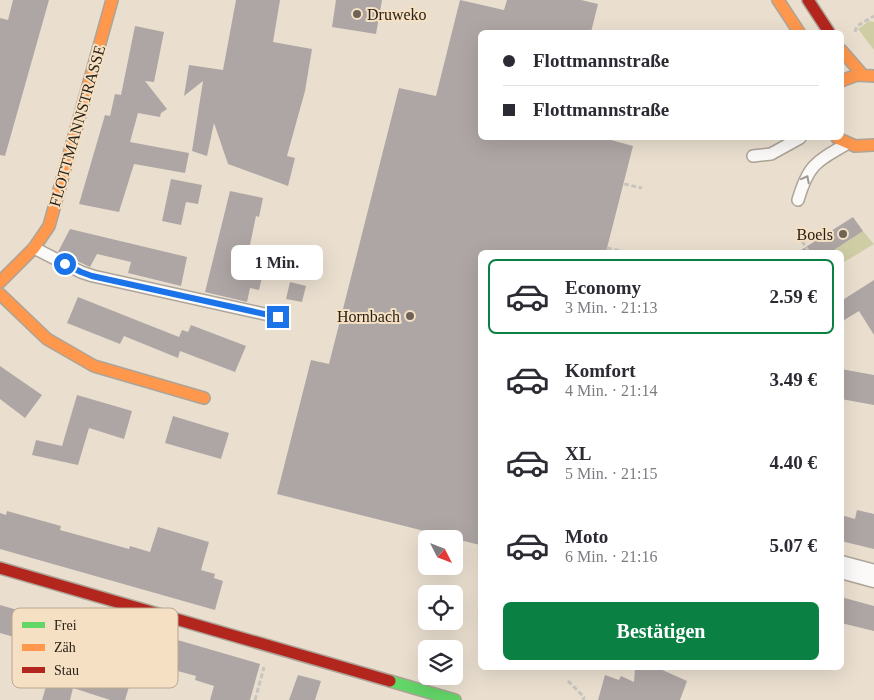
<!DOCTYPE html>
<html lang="de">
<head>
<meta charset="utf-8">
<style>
  body { margin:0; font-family:"Times New Roman",serif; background:#f2f2f3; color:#2b2b33; height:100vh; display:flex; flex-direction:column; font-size:19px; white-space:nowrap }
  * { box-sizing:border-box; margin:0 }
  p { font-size:16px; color:#7c7c81 }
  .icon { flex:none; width:28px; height:28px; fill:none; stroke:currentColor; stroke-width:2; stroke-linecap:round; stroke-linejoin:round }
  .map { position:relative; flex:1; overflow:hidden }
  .details { position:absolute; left:478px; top:250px; width:366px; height:420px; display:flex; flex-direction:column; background:#fff; border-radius:8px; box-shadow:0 5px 20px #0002 }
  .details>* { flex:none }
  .guide { position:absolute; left:478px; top:30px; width:366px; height:110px; border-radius:8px; box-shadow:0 5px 20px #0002; display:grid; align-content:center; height:110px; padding:0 25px; background:#fff }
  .needle { width:32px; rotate:132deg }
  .buttons { position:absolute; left:418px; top:530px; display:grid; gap:10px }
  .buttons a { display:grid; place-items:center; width:45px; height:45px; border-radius:8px; background:#fff; box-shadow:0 5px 20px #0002; font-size:25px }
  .end { position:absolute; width:22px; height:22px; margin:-11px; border:6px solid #1a73e8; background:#fff; box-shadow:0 0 0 2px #fff }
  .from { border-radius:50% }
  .bubble { position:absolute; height:35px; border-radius:8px; background:#fff; box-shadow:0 5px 20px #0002; font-size:16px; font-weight:800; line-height:35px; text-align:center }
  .guide b { display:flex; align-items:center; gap:18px; height:48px; font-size:19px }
  .guide b+b { border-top:1px solid #e1e1e2 }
  .guide i { width:12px; height:12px; background:#2b2b33 }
  ul { padding:9px 0 0; list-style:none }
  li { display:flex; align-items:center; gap:15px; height:75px; margin:0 10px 8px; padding:0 15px; border:2px solid transparent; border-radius:8px }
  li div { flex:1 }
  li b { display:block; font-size:19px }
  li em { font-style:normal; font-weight:800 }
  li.on { border-color:#0b8043 }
  li>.icon { width:45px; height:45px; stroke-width:1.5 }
  .cta { display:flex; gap:10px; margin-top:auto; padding:10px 25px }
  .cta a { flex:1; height:58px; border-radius:8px; background:#0b8043; color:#fff; font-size:20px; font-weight:800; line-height:58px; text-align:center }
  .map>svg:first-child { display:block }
</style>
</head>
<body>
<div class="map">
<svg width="874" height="700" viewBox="0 0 874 700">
  <rect width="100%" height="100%" fill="#eadfcf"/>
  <path fill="#cecda4" d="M869,21L874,22V50L858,29Z
    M863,231L874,244L841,264V252H831Z"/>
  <path fill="#aea6a5" d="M13,0H49L5,156L0,155V18L8,20Z
    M236,0H280L273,42L312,49L305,91L287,156L295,158L288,186L228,164L214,123L207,156L192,151L203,81L184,96L189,65L223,70Z
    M336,0H382L376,34L332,27Z
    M460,0L504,10L507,0H581L598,4L591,32H480V138H611V140L633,146L606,252H480V545L277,494L311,360L329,364L399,88L436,96Z
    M135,26L164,32L154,82L145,81L167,109L161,113L160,117L138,113L130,142L189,153L185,173L134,164L119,212L79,204L105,115L110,116L115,94L121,95Z
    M171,179L202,185L198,204L186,202L181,225L162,221Z
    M230,191L263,198L259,217L256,216L245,269L263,273L259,290L250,288L247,302L205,292Z
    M853,217L863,231L831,252H798Z
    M70,229L187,257L181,286L128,273L131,262L97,254L90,267L58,252Z
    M874,280V335L859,311L841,322V301Z
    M290,282L306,286L302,302L286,299Z
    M78,297L179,337L182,330L188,332L191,325L246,346L235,372L180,351L178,358L124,336L120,344L67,323Z
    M0,366L42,395L25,418L0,399Z
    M841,369L874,375V405L841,399Z
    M77,395L132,411L124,439L89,428L78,465L32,455L36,440L62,446Z
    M173,416L229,433L221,459L165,443Z
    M857,510L874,514V549L841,541V515L855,519Z
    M7,511L61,526L60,530L129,549L130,546L150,552L158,527L209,542L201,570L215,574L214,578L223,581L215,610L0,549V513L6,515Z
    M841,597L874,606V631L841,623Z
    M0,605L90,631L95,616L260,664L250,700H210L214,686L195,680L196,676L137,660L125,700H110L73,688L70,700H42L57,649L0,633Z
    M635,668H658L687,681L680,700H598L605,675L619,680L621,676L634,682Z
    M298,675L321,681L315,700H289Z"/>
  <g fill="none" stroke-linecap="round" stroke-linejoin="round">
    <defs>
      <path id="lane" d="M753,156L771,154L800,138
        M798,200C808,166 815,162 845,145
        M34,248L81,272L93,276L278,317"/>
      <path id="street" d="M841,567L874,576"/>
      <path id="fast" d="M390,681L455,700"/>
      <path id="slow" d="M778,0L799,32
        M841,50L862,74
        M841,81L857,75L874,76
        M837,138L855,146L874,145
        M0,282L34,248L49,226L112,0
        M0,294L47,339L94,366L204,398"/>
      <path id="jam" d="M808,0L829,32
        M0,568L390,681"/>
    </defs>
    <use href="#lane" stroke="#aca498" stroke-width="14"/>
    <use href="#street" stroke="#aca498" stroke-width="25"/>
    <use href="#fast" stroke="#aca498" stroke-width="14"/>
    <use href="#slow" stroke="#aca498" stroke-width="14"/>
    <use href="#jam" stroke="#aca498" stroke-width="14"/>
    <path stroke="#c8c4be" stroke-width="3" stroke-dasharray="5 2.5" stroke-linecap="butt" d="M855,32L857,26L874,16
      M624,184L642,188
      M802,241L809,252
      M607,248L626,252
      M568,681L584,697L583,700
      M255,700L264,667"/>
    <use href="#lane" stroke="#fcfaf8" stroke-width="11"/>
    <use href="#street" stroke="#fcfaf8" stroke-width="22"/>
    <use href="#fast" stroke="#63d668" stroke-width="11"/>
    <use href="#slow" stroke="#ff974d" stroke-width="11"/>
    <use href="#jam" stroke="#b3261e" stroke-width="11"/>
  </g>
  <defs><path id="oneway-chevron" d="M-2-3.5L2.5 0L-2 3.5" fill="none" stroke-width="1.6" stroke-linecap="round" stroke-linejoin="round" transform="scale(1.25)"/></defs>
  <use stroke="#9d9893" href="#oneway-chevron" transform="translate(806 179) rotate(-62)"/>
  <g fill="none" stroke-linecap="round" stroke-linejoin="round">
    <path stroke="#1a73e8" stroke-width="6" d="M65,264L81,272L92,276L278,317"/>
  </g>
  <g fill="#6d6457" stroke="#f5e0c4" stroke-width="2">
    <circle cx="357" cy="14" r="5"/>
    <circle cx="843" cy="234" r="5"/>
    <circle cx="410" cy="316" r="5"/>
  </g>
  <g text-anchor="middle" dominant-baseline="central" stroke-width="4" stroke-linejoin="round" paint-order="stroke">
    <g font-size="16" fill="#292117" stroke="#f5e0c4" text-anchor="end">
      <text x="367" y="14" text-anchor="start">Druweko</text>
      <text x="833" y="234">Boels</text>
      <text x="400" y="316">Hornbach</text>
    </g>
    <g font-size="16" fill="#292117" stroke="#f5e0c4">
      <text transform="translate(77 126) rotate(-74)">FLOTTMANNSTRASSE</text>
    </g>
  </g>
  <rect x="12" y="608" width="166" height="80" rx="8" fill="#f5e0c4" stroke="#b8a790" stroke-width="1"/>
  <rect x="22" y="622" width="23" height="6" fill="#63d668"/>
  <rect x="22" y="644" width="23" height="7" fill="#ff974d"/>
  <rect x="22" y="667" width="23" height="6" fill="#b3261e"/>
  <g font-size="14" fill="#292117">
    <text x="54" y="630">Frei</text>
    <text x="54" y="652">Zäh</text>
    <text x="54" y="675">Stau</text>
  </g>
</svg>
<div class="buttons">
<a><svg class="needle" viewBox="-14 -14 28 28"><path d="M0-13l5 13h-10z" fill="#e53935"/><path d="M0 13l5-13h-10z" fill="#7c7c81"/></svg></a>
<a><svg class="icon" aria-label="locate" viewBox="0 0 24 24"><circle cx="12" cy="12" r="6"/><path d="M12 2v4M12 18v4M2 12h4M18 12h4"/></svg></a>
<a><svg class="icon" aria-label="layers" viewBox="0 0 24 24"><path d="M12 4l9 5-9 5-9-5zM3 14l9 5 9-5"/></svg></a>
</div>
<i class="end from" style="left:65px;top:264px"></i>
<i class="end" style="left:278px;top:317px"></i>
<div class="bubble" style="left:231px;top:245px;width:92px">1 Min.</div>
<div class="guide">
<b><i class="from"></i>Flottmannstraße</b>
<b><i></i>Flottmannstraße</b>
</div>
<section class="details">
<ul>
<li class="on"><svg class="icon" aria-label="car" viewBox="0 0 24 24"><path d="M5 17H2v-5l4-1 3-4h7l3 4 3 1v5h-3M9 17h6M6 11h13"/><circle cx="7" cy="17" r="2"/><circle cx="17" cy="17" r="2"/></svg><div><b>Economy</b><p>3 Min. · 21:13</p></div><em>2.59 €</em></li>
<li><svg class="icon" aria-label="car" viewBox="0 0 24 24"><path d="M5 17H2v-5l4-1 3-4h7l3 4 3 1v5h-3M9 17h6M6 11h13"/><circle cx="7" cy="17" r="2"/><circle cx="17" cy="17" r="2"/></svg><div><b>Komfort</b><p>4 Min. · 21:14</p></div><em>3.49 €</em></li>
<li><svg class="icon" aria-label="car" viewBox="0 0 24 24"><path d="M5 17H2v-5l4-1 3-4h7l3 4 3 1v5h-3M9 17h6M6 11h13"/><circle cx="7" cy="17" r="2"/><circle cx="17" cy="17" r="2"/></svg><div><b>XL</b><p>5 Min. · 21:15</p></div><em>4.40 €</em></li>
<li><svg class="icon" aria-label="car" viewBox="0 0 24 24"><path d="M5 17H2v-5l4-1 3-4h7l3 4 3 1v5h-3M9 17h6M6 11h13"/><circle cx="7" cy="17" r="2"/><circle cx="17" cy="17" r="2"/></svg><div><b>Moto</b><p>6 Min. · 21:16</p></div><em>5.07 €</em></li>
</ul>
<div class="cta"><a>Bestätigen</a></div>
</section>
</div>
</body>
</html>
